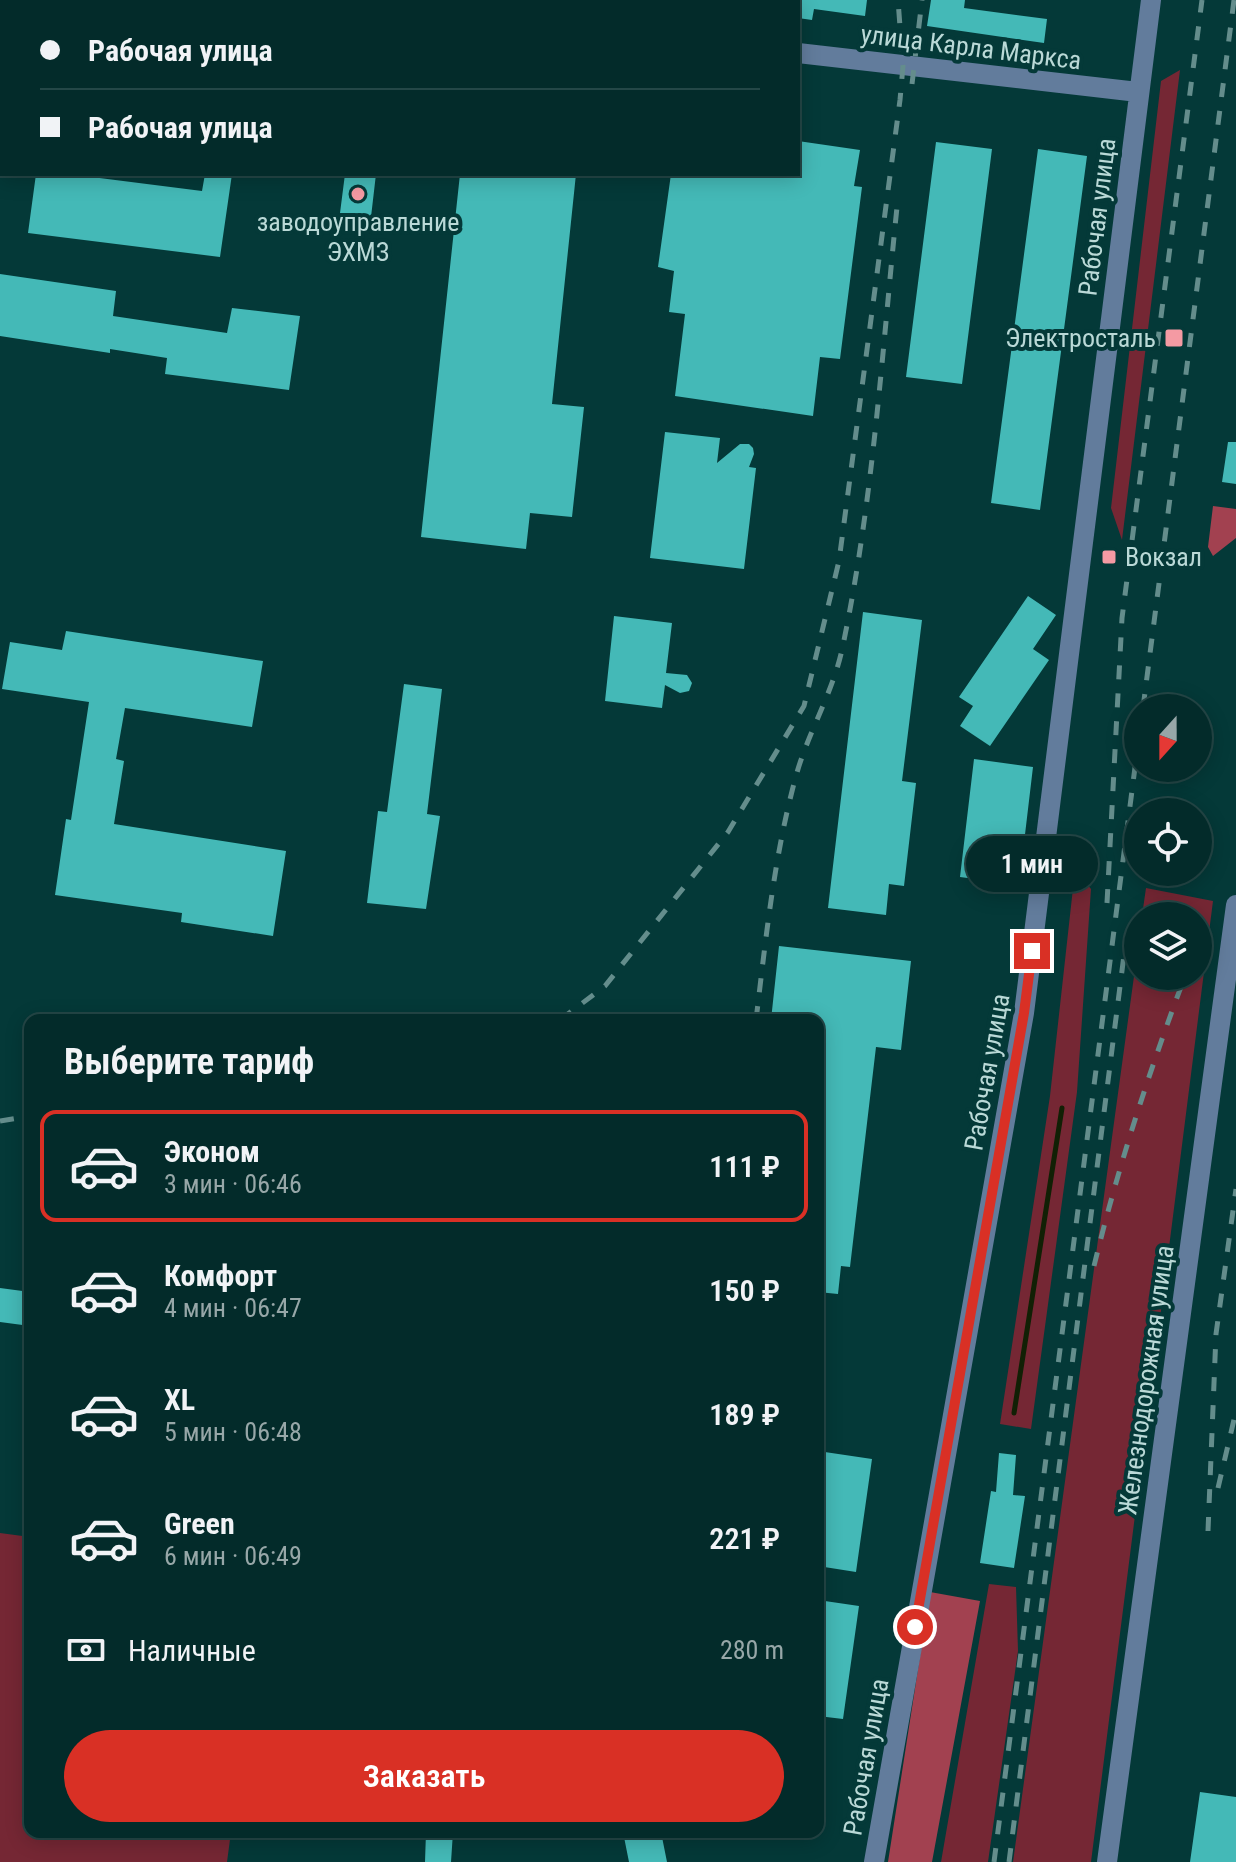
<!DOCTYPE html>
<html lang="ru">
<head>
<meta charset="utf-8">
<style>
  body { margin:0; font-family:"Roboto Condensed",sans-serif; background:#0d3332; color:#f1f3f6; height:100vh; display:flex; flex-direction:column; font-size:30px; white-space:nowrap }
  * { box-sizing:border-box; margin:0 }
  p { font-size:26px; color:#97a7a8 }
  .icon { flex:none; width:44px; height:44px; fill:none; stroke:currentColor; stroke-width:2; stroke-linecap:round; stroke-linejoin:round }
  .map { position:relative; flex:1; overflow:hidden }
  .side { position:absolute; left:24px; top:1014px; width:800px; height:824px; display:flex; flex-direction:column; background:#032b2a; border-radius:16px; box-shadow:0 4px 20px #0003,0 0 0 2px #244747 }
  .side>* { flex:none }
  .top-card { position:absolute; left:0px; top:0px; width:800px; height:176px; box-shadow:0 4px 20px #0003,0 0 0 2px #244747; display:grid; align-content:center; height:176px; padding:0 40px; background:#032b2a }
  .needle { width:52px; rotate:201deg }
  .fabs { position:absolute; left:1124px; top:694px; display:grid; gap:16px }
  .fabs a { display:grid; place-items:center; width:88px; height:88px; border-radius:50%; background:#032b2a; box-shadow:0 4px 20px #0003,0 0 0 2px #244747; font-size:40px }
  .end { position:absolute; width:36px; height:36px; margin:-18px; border:10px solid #d93025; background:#fff; box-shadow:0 0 0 4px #fff }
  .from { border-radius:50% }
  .bubble { position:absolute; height:56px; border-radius:28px; background:#032b2a; box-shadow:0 4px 20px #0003,0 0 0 2px #244747; font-size:26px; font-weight:600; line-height:56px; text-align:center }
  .top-card b { display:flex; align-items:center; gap:28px; height:76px; font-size:30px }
  .top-card b+b { border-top:2px solid #244747 }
  .top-card i { width:20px; height:20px; background:#f1f3f6 }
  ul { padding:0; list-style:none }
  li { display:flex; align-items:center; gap:24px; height:112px; margin:0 16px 12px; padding:0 24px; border:4px solid transparent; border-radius:16px }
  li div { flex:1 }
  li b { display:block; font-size:30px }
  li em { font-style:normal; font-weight:600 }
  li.current { border-color:#d93025 }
  li>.icon { width:72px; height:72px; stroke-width:1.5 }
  h2 { padding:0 40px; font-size:36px; line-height:96px }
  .pay { display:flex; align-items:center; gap:20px; height:88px; padding:0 40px; font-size:30px }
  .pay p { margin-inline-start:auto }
  .action { display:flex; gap:16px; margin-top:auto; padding:16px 40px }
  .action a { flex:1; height:92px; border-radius:48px; background:#d93025; color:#fff; font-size:32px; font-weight:600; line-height:92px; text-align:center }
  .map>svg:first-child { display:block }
</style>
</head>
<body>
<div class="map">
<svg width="1236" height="1862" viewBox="0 0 1236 1862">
  <rect width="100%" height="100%" fill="#043938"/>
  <path fill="#752734" d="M1180,70L1122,540L1111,508L1161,81Z
    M1075,870L1091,889L1077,1092L1031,1429L1000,1424L1050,1096Z
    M1146,888L1213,901L1091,1862H1013L1138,947V976H1198V916H1142Z
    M0,1533L30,1537V1832H231L227,1862H0Z
    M989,1584L1016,1587L1018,1651L988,1862H941Z"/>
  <path fill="#a24150" d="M1213,506L1236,509V538L1213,556L1208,547Z
    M930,1592L980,1601L932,1862H888Z"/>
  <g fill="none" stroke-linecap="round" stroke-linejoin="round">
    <path stroke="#112005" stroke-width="5" d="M1014,1413L1062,1108"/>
  </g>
  <path fill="#44b9b7" d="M798,0H867L865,16L814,9L812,20L798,18Z
    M931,0H965L964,8L1047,19L1044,43L927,26Z
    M798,141L860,150L854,186L862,187L840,359L820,357L813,416L675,396L685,314L669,312L674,271L658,267L671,174H798Z
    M936,142L992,149L962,384L906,377Z
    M1038,149L1087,156L1040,510L991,503Z
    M36,174H68L202,191L205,174H232L220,257L28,233Z
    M345,174H376L371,217L340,213Z
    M460,174H576L552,404L584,407L572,517L530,513L526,549L421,537Z
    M0,274L116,291L113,316L227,333L232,308L300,316L289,390L165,374L167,358L110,349V353L0,336Z
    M665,432L720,438L717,463L740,444H749L753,448L754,454L749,467L756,468L744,569L650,558Z
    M1228,442H1236V484L1222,482Z
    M1028,596L1056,615L1033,649L1049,660L990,746L960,726L973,706L959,697Z
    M863,612L922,620L902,781L916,783L904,886L889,884L886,915L828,908Z
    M614,616L672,623L666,673L687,675L692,683L689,691L680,693L665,685L662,708L605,701Z
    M66,631L263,661L252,727L125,708L116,759L124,761L114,824L286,851L273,936L181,922L182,913L55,895L66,819L71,820L89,702L2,689L10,642L62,650Z
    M404,684L442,689L427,814L440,816L426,909L367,903L378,811L387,812Z
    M974,759L1033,767L1019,885L960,877Z
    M779,946L911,961L901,1050L876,1047L850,1267L841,1266L838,1294L818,1292V1020H771Z
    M0,1288L30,1292V1326L0,1322Z
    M818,1451L872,1459L856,1572L818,1566Z
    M999,1453L1016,1455L1013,1495L1025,1496L1014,1568L980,1563L991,1491L996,1492Z
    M818,1600L859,1606L843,1719L818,1716Z
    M1200,1792L1236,1797V1862H1190Z
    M426,1832H453L451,1862H425Z
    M623,1832H661L667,1862H629Z"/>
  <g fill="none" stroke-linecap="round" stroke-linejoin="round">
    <path stroke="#627c9c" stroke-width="20" d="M356,0L373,2
      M798,53L1138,92
      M874,1862L1024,1013L1151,0
      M1107,1862L1236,905"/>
    <path stroke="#648d8c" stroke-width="5" stroke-dasharray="14 14" stroke-linecap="butt" d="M912,84L922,0
      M1143,708L1234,0
      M1107,903L1122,618L1202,0
      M560,1020L605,986L728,832L804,706L839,561L900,100L903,66L898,0
      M756,1020C766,938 774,856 796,776C808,732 834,691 843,645C873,501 882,353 897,207
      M0,1121L30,1116
      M1094,1266C1118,1167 1149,1072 1185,976
      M1218,1488L1236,1411
      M1208,1531L1216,1334L1236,1189
      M994,1862L1138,744
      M1009,1862L1125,947"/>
  </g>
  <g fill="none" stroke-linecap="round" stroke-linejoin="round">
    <path stroke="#d93025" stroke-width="10" d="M915,1627L1024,1013L1032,951"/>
  </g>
  <g fill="#f49aa3" stroke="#043938" stroke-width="3">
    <circle cx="358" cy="194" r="8"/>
    <rect x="1164" y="328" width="20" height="20" rx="4"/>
    <rect x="1101" y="549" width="16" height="16" rx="4"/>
  </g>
  <g text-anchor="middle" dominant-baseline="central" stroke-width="8" stroke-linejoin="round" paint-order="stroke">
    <g font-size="26" fill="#bad9d7" stroke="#043938">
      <text transform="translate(971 47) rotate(7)">улица Карла Маркса</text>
      <text transform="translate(1097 217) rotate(-83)">Рабочая улица</text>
      <text transform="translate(987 1072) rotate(-80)">Рабочая улица</text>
      <text transform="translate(1146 1380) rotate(-82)">Железнодорожная улица</text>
      <text transform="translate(866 1757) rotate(-80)">Рабочая улица</text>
    </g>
    <g font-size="26" fill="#bad9d7" stroke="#043938">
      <text x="358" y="222">заводоуправление<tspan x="358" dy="30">ЭХМЗ</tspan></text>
      <text x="1156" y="338" text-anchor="end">Электросталь</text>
      <text x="1125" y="557" text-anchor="start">Вокзал</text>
    </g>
  </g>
</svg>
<div class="fabs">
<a><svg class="needle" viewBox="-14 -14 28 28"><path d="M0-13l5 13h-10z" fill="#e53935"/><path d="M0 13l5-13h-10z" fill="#97a7a8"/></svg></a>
<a><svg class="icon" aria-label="locate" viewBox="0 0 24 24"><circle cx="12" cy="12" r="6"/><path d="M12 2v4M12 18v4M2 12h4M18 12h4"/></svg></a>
<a><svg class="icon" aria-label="layers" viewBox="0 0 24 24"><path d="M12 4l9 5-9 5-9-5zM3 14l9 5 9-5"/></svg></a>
</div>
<i class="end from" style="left:915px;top:1627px"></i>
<i class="end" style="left:1032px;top:951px"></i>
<div class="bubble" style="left:966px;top:836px;width:132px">1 мин</div>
<div class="top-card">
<b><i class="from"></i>Рабочая улица</b>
<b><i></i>Рабочая улица</b>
</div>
<section class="side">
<h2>Выберите тариф</h2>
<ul>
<li class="current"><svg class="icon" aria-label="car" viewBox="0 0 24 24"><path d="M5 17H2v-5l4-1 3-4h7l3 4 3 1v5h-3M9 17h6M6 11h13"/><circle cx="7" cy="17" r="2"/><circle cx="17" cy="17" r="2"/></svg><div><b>Эконом</b><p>3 мин · 06:46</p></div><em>111 ₽</em></li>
<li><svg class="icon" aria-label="car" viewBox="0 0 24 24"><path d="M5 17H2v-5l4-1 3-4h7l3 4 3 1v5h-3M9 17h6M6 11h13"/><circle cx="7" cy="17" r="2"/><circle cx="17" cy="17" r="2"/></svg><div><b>Комфорт</b><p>4 мин · 06:47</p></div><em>150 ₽</em></li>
<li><svg class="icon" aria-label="car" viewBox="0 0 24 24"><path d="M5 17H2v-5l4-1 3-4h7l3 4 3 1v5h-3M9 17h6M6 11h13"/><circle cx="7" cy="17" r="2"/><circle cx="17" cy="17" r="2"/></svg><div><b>XL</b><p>5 мин · 06:48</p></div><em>189 ₽</em></li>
<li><svg class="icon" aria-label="car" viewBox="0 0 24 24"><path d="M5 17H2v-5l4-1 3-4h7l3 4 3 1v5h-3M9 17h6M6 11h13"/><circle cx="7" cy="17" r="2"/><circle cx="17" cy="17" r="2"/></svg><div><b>Green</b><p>6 мин · 06:49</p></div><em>221 ₽</em></li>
</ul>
<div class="pay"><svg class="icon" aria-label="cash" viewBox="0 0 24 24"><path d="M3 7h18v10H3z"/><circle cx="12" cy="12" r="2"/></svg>Наличные<p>280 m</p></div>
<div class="action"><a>Заказать</a></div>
</section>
</div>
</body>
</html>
